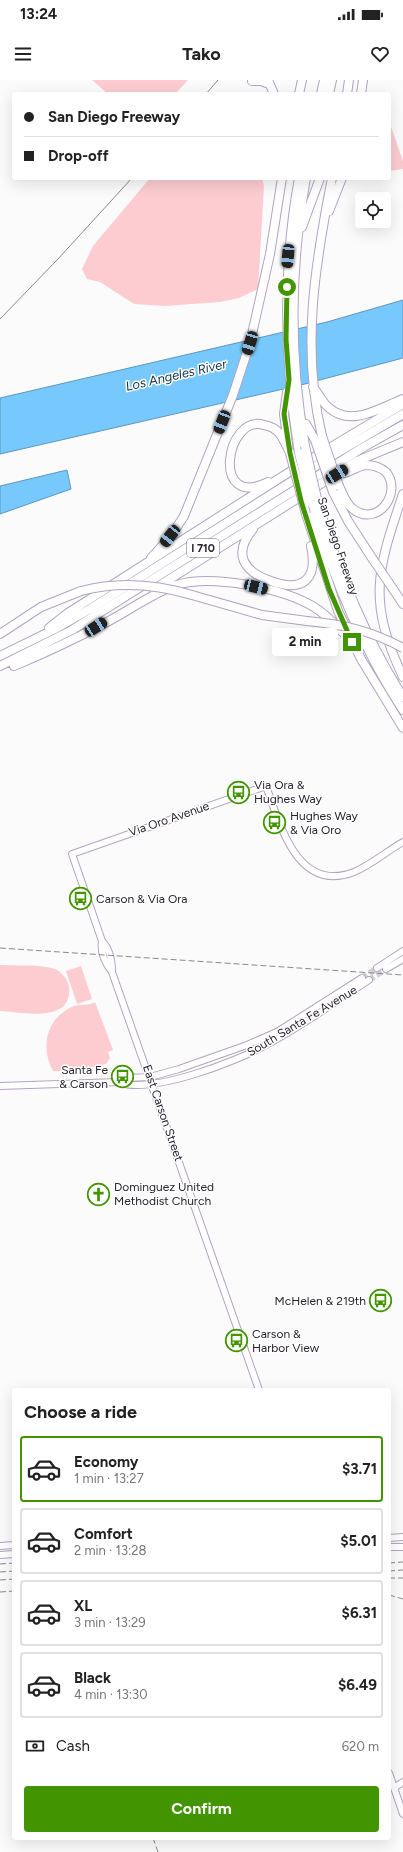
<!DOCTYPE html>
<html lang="en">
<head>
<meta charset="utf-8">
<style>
  body { margin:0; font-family:Figtree,sans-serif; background:#f2f2f2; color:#222; height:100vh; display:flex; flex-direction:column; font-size:15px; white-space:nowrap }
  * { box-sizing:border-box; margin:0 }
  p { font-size:13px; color:#767676 }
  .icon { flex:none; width:22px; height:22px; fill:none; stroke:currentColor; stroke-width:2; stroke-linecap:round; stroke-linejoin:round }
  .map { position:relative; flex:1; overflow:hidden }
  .drawer { position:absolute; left:12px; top:1308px; width:379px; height:452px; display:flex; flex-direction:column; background:#fff; border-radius:4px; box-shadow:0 4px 16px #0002 }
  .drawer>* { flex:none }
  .hud { position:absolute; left:12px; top:12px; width:379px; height:88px; border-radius:4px; box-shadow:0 4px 16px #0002; display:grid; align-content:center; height:88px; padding:0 12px; background:#fff }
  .tools { position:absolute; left:355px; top:112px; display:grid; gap:8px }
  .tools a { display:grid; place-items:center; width:36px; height:36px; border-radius:4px; background:#fff; box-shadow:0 4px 16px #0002; font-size:20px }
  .end { position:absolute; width:18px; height:18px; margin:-9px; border:5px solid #429500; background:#fff; box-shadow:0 0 0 2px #fff }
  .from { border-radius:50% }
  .bubble { position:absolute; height:28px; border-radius:4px; background:#fff; box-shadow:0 4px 16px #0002; font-size:13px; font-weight:700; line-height:28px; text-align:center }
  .car { position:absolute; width:12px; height:24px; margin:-12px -6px; border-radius:5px; box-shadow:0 0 3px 1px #0007; background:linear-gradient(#222 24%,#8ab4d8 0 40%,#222 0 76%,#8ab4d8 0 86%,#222 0) }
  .hud b { display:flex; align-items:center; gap:14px; height:38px; font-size:15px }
  .hud b+b { border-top:1px solid #e0e0e0 }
  .hud i { width:10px; height:10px; background:#222 }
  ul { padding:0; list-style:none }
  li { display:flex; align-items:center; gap:12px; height:66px; margin:0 8px 6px; padding:0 4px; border:2px solid #e0e0e0; border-radius:4px }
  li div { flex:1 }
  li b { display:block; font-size:15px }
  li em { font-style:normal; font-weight:700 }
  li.selected { border-color:#429500 }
  li>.icon { width:36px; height:36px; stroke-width:1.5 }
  h2 { padding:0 12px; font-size:18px; line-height:48px }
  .pay { display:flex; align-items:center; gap:10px; height:44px; padding:0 12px; font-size:15px }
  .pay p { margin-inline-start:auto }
  .primary-button { display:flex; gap:8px; margin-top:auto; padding:8px 12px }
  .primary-button a { flex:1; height:46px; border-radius:4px; background:#429500; color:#fff; font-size:16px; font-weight:700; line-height:46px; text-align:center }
  .status { display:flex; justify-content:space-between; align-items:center; height:28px; padding:0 20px; background:#fff; direction:ltr }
  .status svg { height:11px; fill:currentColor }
  header { display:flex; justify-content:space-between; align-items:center; height:52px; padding:0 12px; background:#fff; font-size:18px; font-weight:700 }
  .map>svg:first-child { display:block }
</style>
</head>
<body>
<div class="status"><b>13:24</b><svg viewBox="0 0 49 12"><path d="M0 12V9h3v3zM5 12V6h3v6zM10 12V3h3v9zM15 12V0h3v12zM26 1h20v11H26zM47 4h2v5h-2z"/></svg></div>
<header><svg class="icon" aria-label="menu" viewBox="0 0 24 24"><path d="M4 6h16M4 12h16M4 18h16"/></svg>Tako<svg class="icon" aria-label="heart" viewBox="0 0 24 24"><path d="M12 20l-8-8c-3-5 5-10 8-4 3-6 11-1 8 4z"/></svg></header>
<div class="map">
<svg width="403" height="1772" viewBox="0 0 403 1772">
  <rect width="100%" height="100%" fill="#fbfbfb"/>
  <path fill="#fcccd1" d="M92,0H188L175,14H108Z
    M389,41L403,81V89L389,91Z
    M150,98H262L264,106L258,209L239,218L220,222L165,226L134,224L100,202L87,199L82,189L93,166Z
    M0,885C16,886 41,884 55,889C62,892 68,900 69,907C73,944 21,932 0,931Z
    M81,886L92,919L77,924L66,891Z
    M95,922L113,970L108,972L110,978L106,984L74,991H53C40,968 46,937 74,926C80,924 89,926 95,922Z"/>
  <path fill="#77c8fc" stroke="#5f96be" d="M403,220V278L301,305L0,374V318L327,242Z
    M67,390L71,409L0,434V406Z"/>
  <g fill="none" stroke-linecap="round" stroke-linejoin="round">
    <path stroke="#d1d0d2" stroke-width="6" stroke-dasharray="6 3" stroke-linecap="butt" d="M362,898L377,888
      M369,900L386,889"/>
    <defs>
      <path id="secondary" d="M102,861C100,873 105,883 112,892L259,1310
        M377,888L403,871
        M386,889L403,879
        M112,892C112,881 110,869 102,861L72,774L266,706C280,744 297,814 354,792C371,785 387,771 403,762
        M118,1002C149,1015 236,982 266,965C302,946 335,922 369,900
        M0,1006L118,1002L127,998L150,997L179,989L247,965L277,952L362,898
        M389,1693L403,1734
        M394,1708L403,1702"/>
      <path id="primary" d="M389,1458L403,1457
        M0,1466L14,1465
        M389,1467H403
        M0,1475L14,1474"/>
      <path id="highway" d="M268,0L274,14
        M252,1H261L269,4
        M299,14L302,0
        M321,14L324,0
        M329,14L332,0
        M347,14L349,0
        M361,14L363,0
        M299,98C282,190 284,281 299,373
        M329,131L342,98
        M302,147L320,98
        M313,307C319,314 322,322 328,327C351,348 379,328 403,319
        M287,312L284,334L288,364
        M306,344L315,360
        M322,356C301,269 315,184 332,98
        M305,366C289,274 290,190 306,98
        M268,402C210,431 226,333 264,345C270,346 276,349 280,354C284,360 287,367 290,373
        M339,406C343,414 346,424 353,429C377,448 403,413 386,392C380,387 373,385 366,385C359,386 352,390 345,393
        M333,412L348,441L372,478
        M403,414C377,491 367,520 403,597
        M311,423C332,495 361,566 403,630
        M318,423C338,491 365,557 403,617
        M306,434L338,531L361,579L403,648
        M253,449C232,474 244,492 271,501C304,513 318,498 311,466
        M151,478L171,456L184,436L233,315L250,263L270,174L282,98
        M154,509L357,381L403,362
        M393,509L403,524
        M192,515L262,535L307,541
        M49,548L68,533L291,391L403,324
        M0,554L41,527L81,511
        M0,576L55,549L90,529L335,374L403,334
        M0,586L72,550L362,368L403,345
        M14,586C45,573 77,558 107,542C130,530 151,514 176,505C212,494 283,508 314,527C329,536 340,550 352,562"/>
    </defs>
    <use href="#secondary" stroke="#b1a4c1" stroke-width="8"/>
    <use href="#primary" stroke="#b1a4c1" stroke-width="8"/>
    <use href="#highway" stroke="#b1a4c1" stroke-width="10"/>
    <use href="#secondary" stroke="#fff" stroke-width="6"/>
    <use href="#primary" stroke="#fff" stroke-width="6"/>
    <use href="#highway" stroke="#fff" stroke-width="8"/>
    <path stroke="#8b898f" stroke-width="1" d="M206,14L218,0
      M0,239L58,179L132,98"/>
    <path stroke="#8b898f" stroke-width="1" stroke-dasharray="6 3" stroke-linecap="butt" d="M0,868L403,895
      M389,1483L403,1482
      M0,1484L14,1483
      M389,1491L403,1490
      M0,1492L14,1491
      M389,1498H403
      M0,1500L14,1499
      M0,1512L14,1511
      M389,1515L403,1519
      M153,1758L158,1772"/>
    <defs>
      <path id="highway-bridge" d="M322,356L339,406
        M315,360L333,412
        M305,366L318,423
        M290,373L306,434
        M299,373L311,423
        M372,478L393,509
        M81,511C119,501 155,504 192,515
        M307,541C342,544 372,551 403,568"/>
    </defs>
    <use href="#highway-bridge" stroke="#b1a4c1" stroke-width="10" stroke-linecap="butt"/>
    <use href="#highway-bridge" stroke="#fff" stroke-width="8"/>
  </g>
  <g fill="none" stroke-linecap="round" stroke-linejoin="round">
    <path stroke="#429500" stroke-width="5" d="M287,207L286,259L289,300L284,334L290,373L301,421L329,509L352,562"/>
  </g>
  <defs>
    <symbol id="bus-ring" viewBox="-11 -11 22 22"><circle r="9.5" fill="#fff" stroke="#429500" stroke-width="1.5"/><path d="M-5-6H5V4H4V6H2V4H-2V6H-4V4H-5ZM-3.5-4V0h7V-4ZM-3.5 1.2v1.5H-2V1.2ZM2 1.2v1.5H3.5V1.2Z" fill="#429500"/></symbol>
    <symbol id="church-ring" viewBox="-11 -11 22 22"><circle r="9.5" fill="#fff" stroke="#429500" stroke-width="1.5"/><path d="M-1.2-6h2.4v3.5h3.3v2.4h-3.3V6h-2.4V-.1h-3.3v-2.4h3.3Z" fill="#429500"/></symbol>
  </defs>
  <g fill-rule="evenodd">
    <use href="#bus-ring" x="226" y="700" width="25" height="25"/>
    <use href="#bus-ring" x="262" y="730" width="25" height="25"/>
    <use href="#bus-ring" x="68" y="806" width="25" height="25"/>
    <use href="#bus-ring" x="110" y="984" width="25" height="25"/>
    <use href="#church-ring" x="86" y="1102" width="25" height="25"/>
    <use href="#bus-ring" x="368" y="1208" width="25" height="25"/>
    <use href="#bus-ring" x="224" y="1248" width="25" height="25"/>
  </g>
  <g text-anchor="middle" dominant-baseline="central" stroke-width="3" stroke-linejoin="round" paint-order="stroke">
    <rect fill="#fff" stroke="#68646d" stroke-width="1" x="187" y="459" width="32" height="18" rx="3"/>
    <g font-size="11" font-weight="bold" fill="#27222e">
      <text x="203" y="468">I 710</text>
    </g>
    <g font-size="12" fill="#27222e" stroke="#fff">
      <text transform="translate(338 466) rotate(71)">San Diego Freeway</text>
      <text transform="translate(169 739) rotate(-19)">Via Oro Avenue</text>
      <text transform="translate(302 941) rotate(-31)">South Santa Fe Avenue</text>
      <text transform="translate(163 1033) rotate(71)">East Carson Street</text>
    </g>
    <g font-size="12" fill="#27222e" stroke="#fff" text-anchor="start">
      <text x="254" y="705">Via Ora &amp;<tspan x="254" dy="14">Hughes Way</tspan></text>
      <text x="290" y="736">Hughes Way<tspan x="290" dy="14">&amp; Via Oro</tspan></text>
      <text x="96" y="819">Carson &amp; Via Ora</text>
      <text x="108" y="990" text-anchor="end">Santa Fe<tspan x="108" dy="14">&amp; Carson</tspan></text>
      <text x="114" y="1107">Dominguez United<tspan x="114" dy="14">Methodist Church</tspan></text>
      <text x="366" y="1221" text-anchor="end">McHelen &amp; 219th</text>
      <text x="252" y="1254">Carson &amp;<tspan x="252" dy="14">Harbor View</tspan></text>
    </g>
    <g font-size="13" font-style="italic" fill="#0e3247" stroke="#fff">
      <text transform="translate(176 295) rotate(-13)">Los Angeles River</text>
    </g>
  </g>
</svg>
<div class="tools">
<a><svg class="icon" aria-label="locate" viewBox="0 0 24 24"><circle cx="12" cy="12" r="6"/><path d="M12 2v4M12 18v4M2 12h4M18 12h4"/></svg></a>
</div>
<i class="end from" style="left:287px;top:207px"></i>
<i class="end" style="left:352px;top:562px"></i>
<div class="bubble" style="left:272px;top:548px;width:66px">2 min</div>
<i class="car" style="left:288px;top:176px;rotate:185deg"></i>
<i class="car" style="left:250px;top:263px;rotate:197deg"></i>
<i class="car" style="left:222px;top:342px;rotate:201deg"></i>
<i class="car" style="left:337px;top:394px;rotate:58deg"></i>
<i class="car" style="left:170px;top:456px;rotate:218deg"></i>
<i class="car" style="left:256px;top:507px;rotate:104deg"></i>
<i class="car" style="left:96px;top:547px;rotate:57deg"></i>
<div class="hud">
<b><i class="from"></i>San Diego Freeway</b>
<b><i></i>Drop-off</b>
</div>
<section class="drawer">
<h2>Choose a ride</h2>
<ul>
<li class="selected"><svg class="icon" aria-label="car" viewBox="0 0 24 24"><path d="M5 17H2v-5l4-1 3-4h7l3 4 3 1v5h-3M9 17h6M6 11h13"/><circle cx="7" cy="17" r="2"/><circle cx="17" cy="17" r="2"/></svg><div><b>Economy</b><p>1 min · 13:27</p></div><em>$3.71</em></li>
<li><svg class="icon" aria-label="car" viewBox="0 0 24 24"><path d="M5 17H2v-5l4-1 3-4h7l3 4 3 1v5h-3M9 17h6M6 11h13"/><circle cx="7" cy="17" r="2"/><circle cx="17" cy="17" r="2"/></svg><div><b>Comfort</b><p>2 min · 13:28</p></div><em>$5.01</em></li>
<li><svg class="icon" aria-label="car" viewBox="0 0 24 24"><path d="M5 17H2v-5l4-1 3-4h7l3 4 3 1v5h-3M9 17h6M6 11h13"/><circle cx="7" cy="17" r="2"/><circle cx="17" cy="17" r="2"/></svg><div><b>XL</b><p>3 min · 13:29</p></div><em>$6.31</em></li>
<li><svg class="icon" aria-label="car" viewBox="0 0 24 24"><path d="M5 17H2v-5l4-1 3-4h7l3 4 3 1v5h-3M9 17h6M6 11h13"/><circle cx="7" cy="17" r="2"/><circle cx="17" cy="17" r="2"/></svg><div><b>Black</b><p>4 min · 13:30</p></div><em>$6.49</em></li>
</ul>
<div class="pay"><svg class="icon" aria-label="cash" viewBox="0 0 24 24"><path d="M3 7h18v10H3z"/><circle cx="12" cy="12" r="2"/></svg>Cash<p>620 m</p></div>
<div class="primary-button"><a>Confirm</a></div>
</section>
</div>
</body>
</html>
